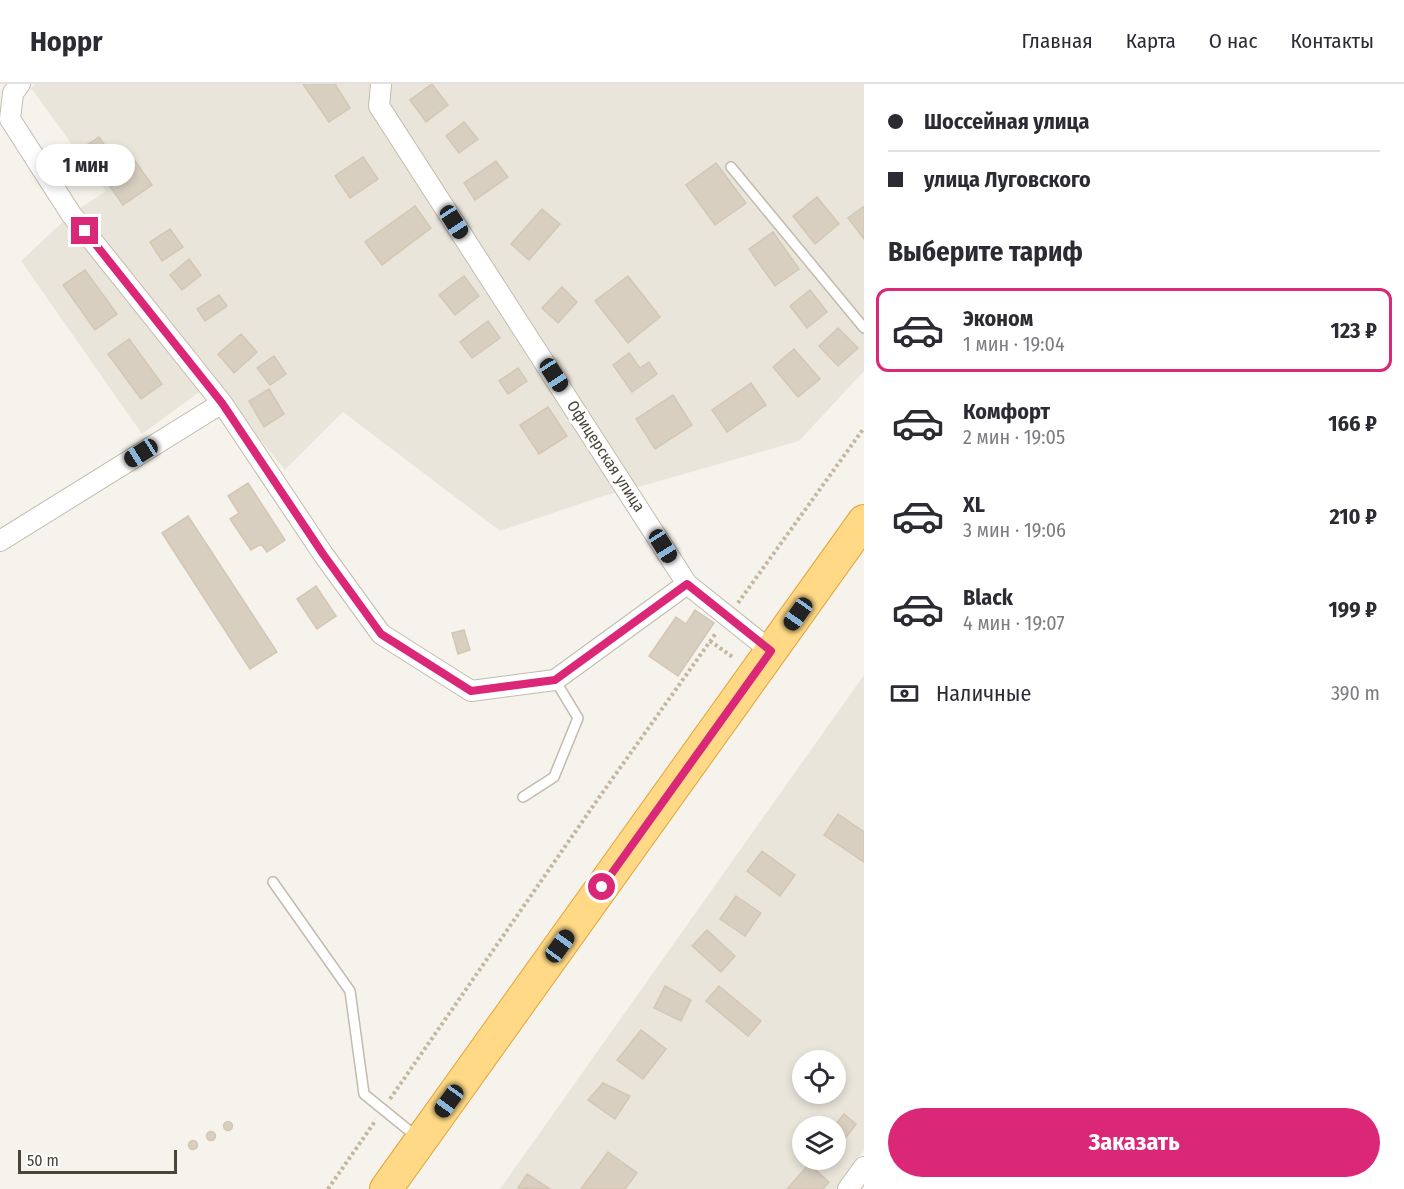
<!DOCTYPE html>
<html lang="ru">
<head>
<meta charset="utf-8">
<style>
  body { margin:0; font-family:"Fira Sans Condensed",sans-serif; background:#f7f7f7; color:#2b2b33; height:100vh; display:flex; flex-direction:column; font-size:22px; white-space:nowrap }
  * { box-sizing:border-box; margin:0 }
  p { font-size:20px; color:#7c7c81 }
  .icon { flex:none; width:33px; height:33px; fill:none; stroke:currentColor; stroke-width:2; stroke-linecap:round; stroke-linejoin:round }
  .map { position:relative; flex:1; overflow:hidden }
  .side { display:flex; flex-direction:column; background:#fff; width:540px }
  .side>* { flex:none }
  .banner { display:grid; align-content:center; height:132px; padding:0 24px; background:#fff }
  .fabs { position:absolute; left:792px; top:966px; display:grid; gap:12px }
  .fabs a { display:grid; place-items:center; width:54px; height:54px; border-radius:50%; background:#fff; box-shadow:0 3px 9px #0003; font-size:30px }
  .scale { position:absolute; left:18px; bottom:15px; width:159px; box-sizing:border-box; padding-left:6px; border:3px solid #4b4439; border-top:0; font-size:16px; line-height:21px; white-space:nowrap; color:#4b4439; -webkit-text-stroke:4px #fff; paint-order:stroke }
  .end { position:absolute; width:27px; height:27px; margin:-14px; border:8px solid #db2777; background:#fff; box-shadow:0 0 0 3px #fff }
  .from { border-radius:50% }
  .bubble { position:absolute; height:42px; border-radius:21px; background:#fff; box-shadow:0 3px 9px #0003; font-size:20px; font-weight:700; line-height:42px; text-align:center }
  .car { position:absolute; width:18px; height:36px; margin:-18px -9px; border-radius:8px; box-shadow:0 0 4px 2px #0007; background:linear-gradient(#222 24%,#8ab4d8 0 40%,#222 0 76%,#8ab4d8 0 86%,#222 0) }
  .banner b { display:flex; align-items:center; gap:21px; height:57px; font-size:22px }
  .banner b+b { border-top:2px solid #e1e1e2 }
  .banner i { width:15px; height:15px; background:#2b2b33 }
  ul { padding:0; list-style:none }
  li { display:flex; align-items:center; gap:18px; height:84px; margin:0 12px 9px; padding:0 12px; border:3px solid transparent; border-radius:12px }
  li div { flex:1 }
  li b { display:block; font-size:22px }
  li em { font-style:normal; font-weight:700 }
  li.selected { border-color:#db2777 }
  li>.icon { width:54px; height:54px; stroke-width:1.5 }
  h2 { padding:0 24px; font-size:27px; line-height:72px }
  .pay { display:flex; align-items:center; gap:15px; height:66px; padding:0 24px; font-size:22px }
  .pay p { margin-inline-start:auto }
  .primary-button { display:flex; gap:12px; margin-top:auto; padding:12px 24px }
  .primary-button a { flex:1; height:69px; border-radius:36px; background:#db2777; color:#fff; font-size:24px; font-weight:700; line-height:69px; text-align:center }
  header { display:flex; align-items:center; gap:36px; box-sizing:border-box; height:84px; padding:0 30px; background:#fff; border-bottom:2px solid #e1e1e2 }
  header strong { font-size:28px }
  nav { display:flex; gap:33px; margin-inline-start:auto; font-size:21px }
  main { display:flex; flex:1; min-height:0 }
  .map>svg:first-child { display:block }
</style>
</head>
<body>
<header>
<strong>Hoppr</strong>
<nav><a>Главная</a><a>Карта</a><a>О нас</a><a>Контакты</a></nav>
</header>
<main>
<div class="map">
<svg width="864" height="1105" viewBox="0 0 864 1105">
  <rect width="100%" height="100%" fill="#f6f3ec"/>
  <path fill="#eae5da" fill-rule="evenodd" d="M35,0H864V287L799,357L628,406L603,412L500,447L343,328L285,386L213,298L142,350L21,177L71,130L106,107L31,4Z
    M864,591V1066L836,1105H500ZM802,976H836V1010H802ZM802,1042H836V1076H802Z"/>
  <path fill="#d8cfc1" stroke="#d3c7b4" stroke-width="1.5" d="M303,0H335L350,24L329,38Z
    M432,0L448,21L426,38L410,16Z
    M464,38L478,55L459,69L446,52Z
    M99,53L111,70L93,81L82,64Z
    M363,73L378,95L350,114L335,92Z
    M135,77L152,101L123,121L106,97Z
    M496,77L508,93L475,116L464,99Z
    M716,79L746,119L715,141L686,101Z
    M817,113L839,140L815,160L793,132Z
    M415,122L431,144L382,181L365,158Z
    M863,123H864V155L848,134Z
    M542,125L560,140L529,176L511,160Z
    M170,145L183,163L162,177L150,158Z
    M773,148L799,185L775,202L749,165Z
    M189,175L201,191L182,206L170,191Z
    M85,186L117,230L95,246L63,201Z
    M464,192L479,212L455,231L439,211Z
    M628,192L660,233L628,259L595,217Z
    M562,203L577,218L558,239L542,224Z
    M810,206L827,228L807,244L790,222Z
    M219,211L227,222L205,237L197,225Z
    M488,237L500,254L472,274L460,258Z
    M838,244L858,264L838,282L819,262Z
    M241,250L257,268L234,289L218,270Z
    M129,255L162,300L141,315L108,270Z
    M794,265L820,295L798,313L773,283Z
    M629,269L640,284L649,278L657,290L632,308L613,281Z
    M274,272L286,290L270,301L257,284Z
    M518,284L527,297L508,310L499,297Z
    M751,299L766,321L727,348L712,326Z
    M269,305L284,330L264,343L249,317Z
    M673,311L692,341L655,365L636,335Z
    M548,323L567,352L539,370L520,341Z
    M248,399L285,456L267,468L261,460L251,466L230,435L239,429L228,412Z
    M188,432L277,568L250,585L162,449Z
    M316,502L336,532L317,545L297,515Z
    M695,526L714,539L678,592L649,572L676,533L686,540Z
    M464,546L470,566L458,570L452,549Z
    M838,730L864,748V778L824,751Z
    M762,767L795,791L780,812L747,787Z
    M736,812L761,829L745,852L720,835Z
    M707,846L735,872L721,888L692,862Z
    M665,902L691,916L681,937L654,924Z
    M719,902L761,937L748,952L706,917Z
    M641,946L666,965L643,995L617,976Z
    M603,999L630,1012L615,1035L588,1016Z
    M844,1030L856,1040L840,1061L836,1058L834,1042Z
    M223.5 1042a4.5 4.5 0 1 1 9 0a4.5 4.5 0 1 1-9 0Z
    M206.5 1052a4.5 4.5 0 1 1 9 0a4.5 4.5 0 1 1-9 0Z
    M188.5 1061a4.5 4.5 0 1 1 9 0a4.5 4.5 0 1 1-9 0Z
    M608,1068L637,1089L625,1105H581Z
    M809,1080L829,1098L823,1105H787Z
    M527,1090L550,1105L518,1104Z"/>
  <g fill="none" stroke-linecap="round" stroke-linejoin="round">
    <defs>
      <path id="service" d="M731,83L864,244
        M523,713L554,693L578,634L555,596
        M273,798L350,907L364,1010L417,1053"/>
      <path id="minor" d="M20,0L13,9L10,35L71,130L222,319
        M381,0L379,22L687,500L771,567
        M0,457L222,319L323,470L381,550L471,607L555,596L687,500
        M848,1105L864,1083"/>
      <path id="trunk" d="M386,1105L864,437"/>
    </defs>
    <use href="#service" stroke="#c2bbae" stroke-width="12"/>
    <use href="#minor" stroke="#c2bbae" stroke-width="22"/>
    <use href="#trunk" stroke="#e0a43c" stroke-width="34"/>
    <path stroke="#c4b79f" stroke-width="4" stroke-dasharray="3 3" stroke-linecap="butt" d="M738,519L864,344
      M710,557L734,574
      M390,1015L598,715L716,549
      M328,1105L376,1036"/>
    <use href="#service" stroke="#fff" stroke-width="9"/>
    <use href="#minor" stroke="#fff" stroke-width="20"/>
    <use href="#trunk" stroke="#ffd985" stroke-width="32"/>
  </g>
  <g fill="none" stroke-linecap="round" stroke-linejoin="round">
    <path stroke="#db2777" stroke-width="8" d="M85,147L222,319L323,470L381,550L471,607L555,596L687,500L771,567L602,803"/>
  </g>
  <g text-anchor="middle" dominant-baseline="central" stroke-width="6" stroke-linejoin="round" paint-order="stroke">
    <g font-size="16" fill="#4b4439" stroke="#fff">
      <text transform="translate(606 372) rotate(57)">Офицерская улица</text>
    </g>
  </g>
</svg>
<div class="fabs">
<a><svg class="icon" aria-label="locate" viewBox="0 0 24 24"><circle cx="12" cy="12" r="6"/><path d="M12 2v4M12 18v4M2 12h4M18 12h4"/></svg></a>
<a><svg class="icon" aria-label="layers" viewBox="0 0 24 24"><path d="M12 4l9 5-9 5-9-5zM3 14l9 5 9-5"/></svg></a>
</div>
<div class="scale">50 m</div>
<i class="end from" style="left:602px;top:803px"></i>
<i class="end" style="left:85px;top:147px"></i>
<div class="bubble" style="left:36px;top:60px;width:99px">1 мин</div>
<i class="car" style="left:454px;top:138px;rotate:147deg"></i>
<i class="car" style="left:554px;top:291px;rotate:147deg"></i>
<i class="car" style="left:141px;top:369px;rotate:238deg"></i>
<i class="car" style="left:663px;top:462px;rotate:148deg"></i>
<i class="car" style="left:798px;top:530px;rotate:215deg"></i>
<i class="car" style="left:560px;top:862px;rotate:36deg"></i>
<i class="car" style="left:449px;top:1017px;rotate:216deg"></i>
</div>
<section class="side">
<div class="banner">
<b><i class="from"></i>Шоссейная улица</b>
<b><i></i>улица Луговского</b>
</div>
<h2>Выберите тариф</h2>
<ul>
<li class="selected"><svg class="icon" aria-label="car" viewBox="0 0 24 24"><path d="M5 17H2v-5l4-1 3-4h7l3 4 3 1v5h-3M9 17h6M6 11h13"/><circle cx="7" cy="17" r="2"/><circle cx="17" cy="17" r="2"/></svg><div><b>Эконом</b><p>1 мин · 19:04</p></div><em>123 ₽</em></li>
<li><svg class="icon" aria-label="car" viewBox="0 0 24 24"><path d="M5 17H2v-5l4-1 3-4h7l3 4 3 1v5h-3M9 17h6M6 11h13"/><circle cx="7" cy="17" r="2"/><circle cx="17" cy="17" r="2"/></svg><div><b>Комфорт</b><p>2 мин · 19:05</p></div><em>166 ₽</em></li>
<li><svg class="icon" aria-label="car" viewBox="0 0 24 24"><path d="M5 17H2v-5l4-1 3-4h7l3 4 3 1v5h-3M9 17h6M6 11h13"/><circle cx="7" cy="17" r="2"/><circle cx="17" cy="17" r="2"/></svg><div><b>XL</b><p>3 мин · 19:06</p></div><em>210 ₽</em></li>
<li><svg class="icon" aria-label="car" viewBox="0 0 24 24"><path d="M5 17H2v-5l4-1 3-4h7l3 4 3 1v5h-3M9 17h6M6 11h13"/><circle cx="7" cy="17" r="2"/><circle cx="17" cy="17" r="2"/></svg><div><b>Black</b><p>4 мин · 19:07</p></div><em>199 ₽</em></li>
</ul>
<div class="pay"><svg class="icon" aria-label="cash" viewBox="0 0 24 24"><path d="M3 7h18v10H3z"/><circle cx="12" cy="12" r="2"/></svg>Наличные<p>390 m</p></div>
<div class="primary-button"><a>Заказать</a></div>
</section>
</main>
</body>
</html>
